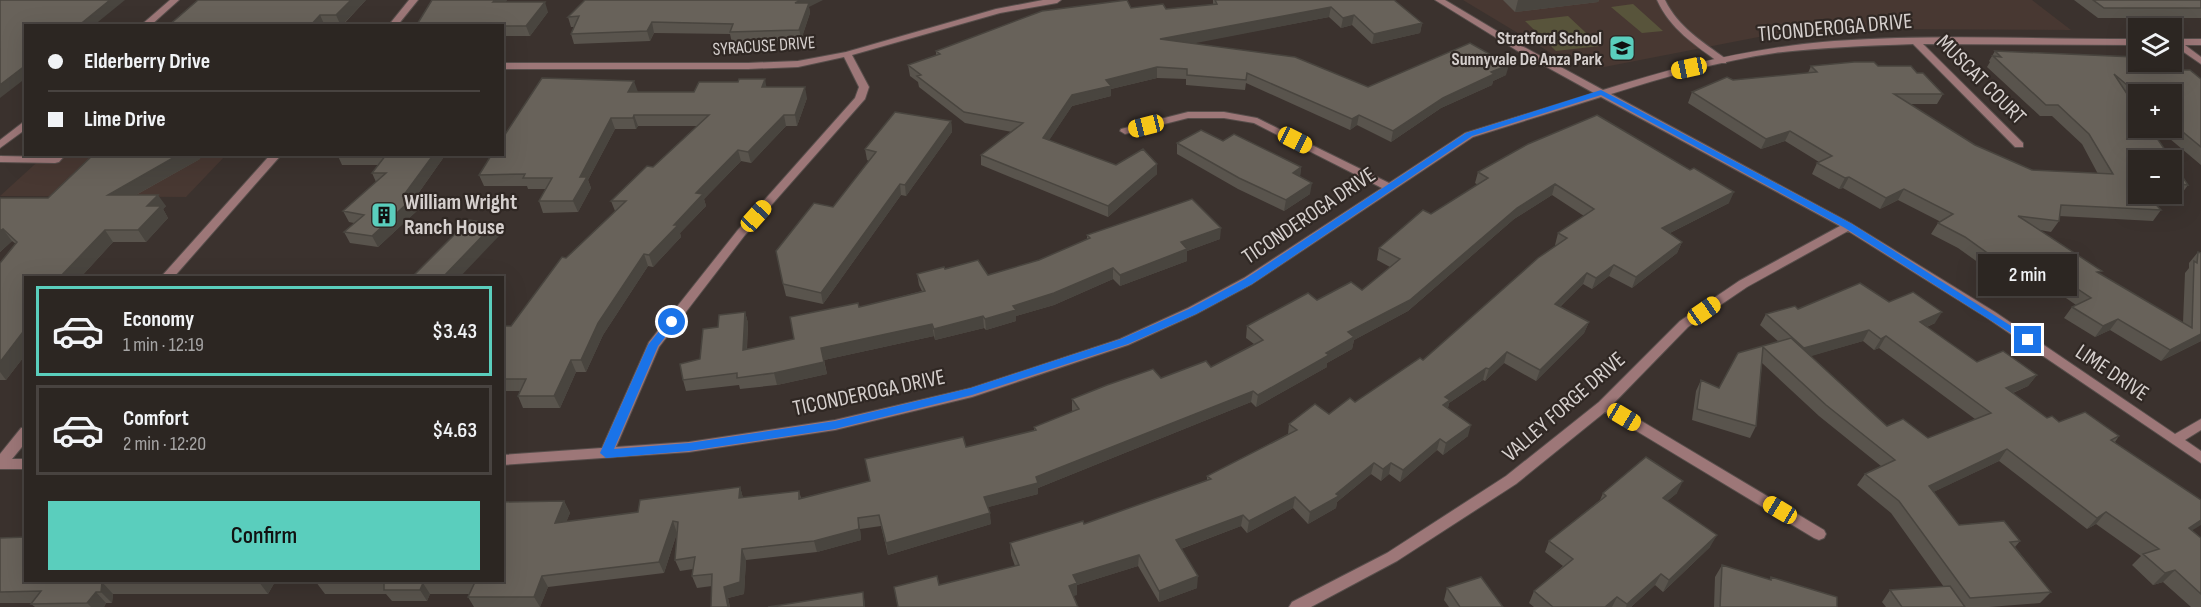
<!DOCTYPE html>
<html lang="en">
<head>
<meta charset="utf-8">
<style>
  body { margin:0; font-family:"Sofia Sans Condensed",sans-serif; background:#38322f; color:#f1f3f6; height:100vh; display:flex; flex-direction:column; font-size:22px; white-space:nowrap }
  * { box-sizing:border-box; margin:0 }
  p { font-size:20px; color:#a6a5a5 }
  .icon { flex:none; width:33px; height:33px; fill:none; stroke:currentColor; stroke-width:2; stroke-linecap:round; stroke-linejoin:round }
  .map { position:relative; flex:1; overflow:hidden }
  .drawer { position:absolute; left:24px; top:276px; width:480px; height:306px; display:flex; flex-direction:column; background:#2c2622; border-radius:0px; box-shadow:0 6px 24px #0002,0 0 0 2px #484340 }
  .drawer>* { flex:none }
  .hud { position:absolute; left:24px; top:24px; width:480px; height:132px; border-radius:0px; box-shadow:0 6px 24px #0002,0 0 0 2px #484340; display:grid; align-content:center; height:132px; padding:0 24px; background:#2c2622 }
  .tools { position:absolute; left:2128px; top:18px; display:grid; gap:12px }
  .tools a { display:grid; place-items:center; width:54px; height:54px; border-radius:0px; background:#2c2622; box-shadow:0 6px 24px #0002,0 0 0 2px #484340; font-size:30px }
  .end { position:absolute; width:27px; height:27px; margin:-14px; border:8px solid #1a73e8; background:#fff; box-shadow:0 0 0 3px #fff }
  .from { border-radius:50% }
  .bubble { position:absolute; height:42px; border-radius:0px; background:#2c2622; box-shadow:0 6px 24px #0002,0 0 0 2px #484340; font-size:20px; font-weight:600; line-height:42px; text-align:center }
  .car { position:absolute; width:18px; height:36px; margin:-18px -9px; border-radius:8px; box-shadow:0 0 4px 2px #0007; background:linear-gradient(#f5c518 24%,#345 0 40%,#f5c518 0 76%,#345 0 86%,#f5c518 0) }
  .hud b { display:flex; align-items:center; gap:21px; height:57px; font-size:22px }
  .hud b+b { border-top:2px solid #484340 }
  .hud i { width:15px; height:15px; background:#f1f3f6 }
  ul { padding:10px 0 0; list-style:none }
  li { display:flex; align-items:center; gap:18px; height:90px; margin:0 12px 9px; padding:0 12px; border:3px solid #484340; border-radius:0px }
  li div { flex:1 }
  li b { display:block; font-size:22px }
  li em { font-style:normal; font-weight:600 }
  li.selected { border-color:#5acebd }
  li>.icon { width:54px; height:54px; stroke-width:1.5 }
  .cta { display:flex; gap:12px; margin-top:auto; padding:12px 24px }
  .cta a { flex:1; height:69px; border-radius:0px; background:#5acebd; color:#111; font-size:24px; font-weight:600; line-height:69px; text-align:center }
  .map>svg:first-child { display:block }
</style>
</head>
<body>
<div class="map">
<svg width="2201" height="607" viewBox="0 0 2201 607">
  <rect width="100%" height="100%" fill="#3b322e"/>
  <path fill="#483832" d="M1463,0H2032L2071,30L1890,29L1774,34L1599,68L1566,62Z
    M45,155H226L186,197L0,196Z"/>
  <path fill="#58543b" d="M1633,4L1663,31L1642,33L1611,7Z
    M1568,16L1600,46L1556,51L1525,21Z"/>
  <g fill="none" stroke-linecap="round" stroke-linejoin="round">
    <defs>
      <path id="service" d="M1657,0H1665C1678,27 1703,42 1726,59V63H1720C1695,45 1670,29 1657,0Z
        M55,154H66L59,162L55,163L0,162V156L52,157Z"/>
      <path id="minor" d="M409,0H418L397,26H388Z
        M1043,0H1061L1057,3L1000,13L852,55L869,87L865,99L745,235L659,347L616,447L689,442L835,420L971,388L1120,339L1188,308L1244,278L1382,188L1254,123L1224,118H1188L1125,134L1120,131L1121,129L1188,112H1224L1257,118L1389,183L1465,133L1594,93L1516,50L1435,0H1445L1522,46L1603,90C1678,66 1755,47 1834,41C1935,34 2038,39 2139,39V45L1923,44L2023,143V147H2015L1913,44C1867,46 1821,47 1775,53C1719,61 1665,77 1611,94L1852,224L1995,312L2175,434L2201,419V430L2185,440L2201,451V463L1987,318L1848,231L1747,287L1688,327L1613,404L1824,530L1826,534L1824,538L1819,540L1814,538L1605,412L1516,484L1397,561L1311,607H1289L1292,602L1387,553L1506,476L1599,402L1680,321L1739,281L1840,226L1601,97L1473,137L1252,284L1196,314L1128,345L972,397L835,430L689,452L502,465V455L602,448L649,342L737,231L855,98L859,87L844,57L798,67L748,69H502V63H748L798,61L846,52L996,9Z
        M2201,39V45H2185L2201,57V64L2172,44V40L2175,39Z
        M271,154H282L173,278H160Z
        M26,427V442L12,459H26V469H0V454L21,428Z"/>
      <path id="tertiary" d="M170,0H179L150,26H140Z
        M26,120V129L0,148V140Z"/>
    </defs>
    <use href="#service" stroke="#574e4b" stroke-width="2"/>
    <use href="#minor" stroke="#574e4b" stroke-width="2"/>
    <use href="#tertiary" stroke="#574e4b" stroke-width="2"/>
    <use href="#service" fill="#9d7778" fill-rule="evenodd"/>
    <use href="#minor" fill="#9d7778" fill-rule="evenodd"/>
    <use href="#tertiary" fill="#9d7778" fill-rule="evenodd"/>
  </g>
  <path fill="#59544d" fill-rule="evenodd" d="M366,0L342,26H168Z
    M432,0H507L505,2L548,12L530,36H502V26Z
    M1213,0H1394L1422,23L1420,33L1372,44L1352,25L1341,28L1329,17L1192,43L1368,87L1506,75L1493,81L1492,85L1441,108L1391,142L1357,125L1350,130L1246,83L1245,90L1186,85V79L1157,78L1111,89V96L1072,106L1049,140L1116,165L1157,174L1108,217L981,165V155L1012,132L965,123L919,87L918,82L910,76L908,65L936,55V51L1131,8L1166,9L1213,5Z
    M1503,0H1599L1598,2L1515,12Z
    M2074,0H2201V18H2098Z
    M809,7L810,13L801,40L732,43L730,34L654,33L650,41L574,44L571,34L574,27H571L568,17Z
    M1995,51L2133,58L2147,70L2201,79V165L2157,128H2172V94H2139V194L2161,210L2153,221L2059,216V221L2051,232L2040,230L2100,274L2183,323L2185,273L2189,268V263L2198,252L2201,341L2161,361L2110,330L2095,337L2064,318L2072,307L2076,305L2033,275L2007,283L1958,248L1931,234L1938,223L1941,222L1898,200L1880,209L1843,188L1839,189L1812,174L1817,163L1819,162L1785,141L1761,149L1688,103L1692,92L1808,73L1811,66H1878L1917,73L1943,94L1937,104H1910L1975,145L2032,170L2098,174L2082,144L2052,116H2040L1987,67L1990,62L1989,61Z
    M766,87L807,98L797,126H786L751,163L741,161L704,199L706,206L680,233L681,237L653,267L648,266L603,335L586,372H576L560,408H523L518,396L520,391H502V326H511L566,258L615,211L611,201L653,167L697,126H638L636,129H615L588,180L591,188L578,212L543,213L539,201L546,189H528L527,186H484L479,175L638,92H694Z
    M951,121L952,132L906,196L901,195L823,304L786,296L783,284L833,207L869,161L867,160L865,149Z
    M1223,141L1301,167L1300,176L1310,194L1284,211L1238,189L1177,154V143Z
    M337,154H446L415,198L420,208L378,247L350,243L344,232L354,223L349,222L343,211L376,182L372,173L378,165H342Z
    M200,159L136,195L166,206L163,209L168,218L146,242H113L80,278H26V354L6,380H0V263L16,244L12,241L0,252V198H48Z
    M2172,161L2188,185L2180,196L2161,194H2172Z
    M1478,172L1729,203L1670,233L1682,242L1677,253L1632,288L1609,276L1592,289L1583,284L1560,307L1589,322L1584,333L1536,381L1504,363L1485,381L1483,380L1449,403L1448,408L1468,436L1443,455L1437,450L1400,482L1389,474L1381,481L1371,474L1337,502L1336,508L1308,524L1293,508L1247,533L1241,526L1181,549L1197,588L1159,602L1138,566L1077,585V595L939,585L1015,566L1011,555L1010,543L1084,524L1207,480V476L1288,434L1289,424L1329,414L1355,402L1423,360L1556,246L1555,245L1558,233L1584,216L1552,195L1514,219L1408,311L1354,340L1352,349L1327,363V367L1256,407L1251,402L1038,488V494L988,507L991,524L888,555L881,526L860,529L861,540L817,552L746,560L744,594L728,598L730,607H711L712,586L697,588L692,576L693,569L680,571L675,560L677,533L664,573L548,587L540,607H474L468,597L469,594H430L427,601H392L386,594H325L316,582L502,580L564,501L570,513L566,522L638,512L740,487L743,498L799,491L801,498L870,481L865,459L966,447L1034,431V427L1073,412L1072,410V399L1211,367L1254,344L1246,338L1247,326L1317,300L1362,290L1390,267L1377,260L1379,248L1431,214L1478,185L1475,183Z
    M1087,235L1220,239L1187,251V261L1120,286L1113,279L1054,305L1016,316V321L986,330L984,328L935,340L934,336L824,360L827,374L777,385L740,389L739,385L686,391L683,380L700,359L718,327L745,312L748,323L747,349L794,339L859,307L922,291L919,285L917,274L945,269L988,275L1039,260L1087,240Z
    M1889,302L1935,323L1927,327L1977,362L2037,375L2028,386L2013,393L2047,418L2059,422L2119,436L2115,442L2192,530L2201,538V607H2191L2163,582L2153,585L2132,565L2141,556L2096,524L2087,529L1999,461L1933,492L1959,525L2020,541L2015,547L2051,592L2040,603L1989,607H1886L1882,602L1890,590L1944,587L1891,513L1857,485L1865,474L1881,466L1819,416L1762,363L1756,426L1750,438L1692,420L1696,391L1701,380L1719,388L1738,353L1779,342L1760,325L1766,314L1798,309ZM1863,341L1874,350L1879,348L1975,419L1928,438L1887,426L1810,356Z
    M1603,493H1677L1667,501L1710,547L1663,592L1655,585L1631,607H1534L1529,603L1534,591L1563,566L1545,552L1549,541L1600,500Z
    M0,538L276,580L268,594H113L112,603H106L104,607H35L31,604L32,603H0Z
    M1722,565L1769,580L1771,577L1837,607H1714L1715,577Z
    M1447,588L1503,607H1449L1444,600Z"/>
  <path fill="#49453f" d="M110,0H125L93,26H78Z
    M351,0H366L341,26L336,15Z
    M495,0H507L497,11L493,2Z
    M801,0H823L809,7L810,13L801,40L795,3Z
    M1518,0H1599L1598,2L1515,12Z
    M545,2L548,12L530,36L526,26Z
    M1331,7L1329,17L1160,50V39Z
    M320,15L325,26H310Z
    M1354,15L1352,25L1341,28L1343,18Z
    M652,22L654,33L650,41L647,31Z
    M1422,23L1420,33L1372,44L1374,34Z
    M26,65V78L0,98V85Z
    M1509,65L1506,75L1493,81L1492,85L1441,108L1391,142L1393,131L1443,98L1491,72Z
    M1157,67V78L1111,89V96L1072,106L1044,148L1043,138L1072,95L1106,80Z
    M765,79L767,90L762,87Z
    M634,81L638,92H628Z
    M805,87L807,98L797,126L795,115Z
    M634,115L638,126L636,129L633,118Z
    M784,115L786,126L751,163L748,152Z
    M1359,115L1357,125L1350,130L1352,119Z
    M611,118L615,129L588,180L591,188L578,212L573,201L580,177Z
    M951,121L952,132L906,196L905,185Z
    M1790,131L1785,141L1761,149L1766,139Z
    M738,150L741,161L704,199L706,206L680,233L681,237L653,267L649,255L674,225L696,193Z
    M180,154H203L200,159L116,206L108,195Z
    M434,154H446L415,198L420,208L378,247L372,236Z
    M1157,164V174L1108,217V206Z
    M1301,167L1300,178L1293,173Z
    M1849,177L1843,188L1839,189L1845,178Z
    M1312,183L1310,194L1284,211L1286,200Z
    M900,184L901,195L823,304L821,293Z
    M1555,184L1552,195L1514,219L1408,311L1354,340L1352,349L1327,363V367L1256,407L1258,395L1348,332L1517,208Z
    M1904,189L1898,200L1880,209L1886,198Z
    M1734,192L1729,203L1658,239L1662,228Z
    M158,195L166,206L163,209L168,218L146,242L138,230L147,206Z
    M494,224L499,236L459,278H442Z
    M1221,228L1220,239L1187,251V261L1120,286V275L1181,242Z
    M3,229L12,241L0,252V231Z
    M105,230L113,242L80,278H59Z
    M1682,242L1677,253L1632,288L1636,277Z
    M644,254L648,266L603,335L586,372L581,360L598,323Z
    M2040,264L2033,275L2007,283L2014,272Z
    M1614,265L1609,276L1592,289L1596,278Z
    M1113,268V279L1054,305L1016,316V321L986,330L985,319L1013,306Z
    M1587,273L1583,284L1551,315L1555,304Z
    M745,312L748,323L746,362L743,350Z
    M1942,312L1935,323L1913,333L1920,322Z
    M983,316L984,328L935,340L934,329Z
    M2118,319L2110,330L2095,337L2103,326Z
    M1589,322L1584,333L1536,381L1540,370Z
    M932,324L934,336L824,360L821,348Z
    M26,328V354L6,380L0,372V362Z
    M1869,330L1863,341L1798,360L1804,348Z
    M2201,334V341L2161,361L2170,350Z
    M1886,336L1879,348L1874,350L1881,339Z
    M1507,352L1504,363L1485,381L1489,369Z
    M571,360L576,372L560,408L554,396Z
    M824,362L827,374L777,385L774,373Z
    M1486,368L1483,380L1449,403L1447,411L1440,416L1445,397Z
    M2037,375L2028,386L1998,399L2006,388Z
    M1253,391L1251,402L1038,488V494L985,508L984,497L1036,477Z
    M1471,425L1468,436L1443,455L1446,443Z
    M1440,439L1437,450L1400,482L1403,470Z
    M2007,449L1999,461L1921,498L1929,486Z
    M1374,463L1371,474L1337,502L1336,508L1308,524L1310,512L1336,494Z
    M1391,463L1389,474L1381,481L1383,469Z
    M1683,481L1677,493L1657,510L1663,498Z
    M740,487L743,498H739Z
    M1295,497L1293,508L1247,533L1249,521Z
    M564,501L570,513L561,535L555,523Z
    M2106,512L2096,524L2087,529L2097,518Z
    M990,513L991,524L888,555L886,543Z
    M1243,515L1241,526L1175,551L1176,540Z
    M858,518L860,529L861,540L817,552L814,541Z
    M2201,520V525L2178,539L2189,528Z
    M673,521L677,533L664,573L659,562Z
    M1717,535L1710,547L1663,592L1669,580Z
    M742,549L746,560L744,594L728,598L730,607H728L724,587Z
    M1139,555L1138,566L1077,585V595L1069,598V586L1073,575Z
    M2175,570L2163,582L2153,585L2165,573Z
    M1661,574L1655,585L1631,607H1626L1627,604Z
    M542,576L548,587L540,607L534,597Z
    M1198,576L1197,588L1159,602V591Z
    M260,580H276L268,594L259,582Z
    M102,582L113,594L112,603L101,592Z
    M423,583L430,594L427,601L420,590Z
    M96,592L106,603L104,607H91L87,603Z
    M863,592L865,603V607H864Z
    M1617,597L1612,607H1605Z"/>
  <path fill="#68625a" stroke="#49453f" stroke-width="1.5" d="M0,0H110L78,26H26V65L0,85Z
    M198,0H351L336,15H320L310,26H168Z
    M432,0H495L493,2H545L526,26H416Z
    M585,0H801L795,3H809L799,30L730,32L733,24L652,22L647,31L571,34L579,16L568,17Z
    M1127,0L1131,8L1163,4L1166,9L1217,4L1215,0H1394L1422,23L1374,34L1354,15L1343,18L1331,7L1160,39L1295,57L1368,87L1470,43L1509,65L1491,72L1494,74L1443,98L1393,131L1359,115L1352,119L1247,73L1246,80L1187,75V69L1157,67L1106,80L1111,86L1072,95L1043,138L1116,165L1143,149L1157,164L1108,206L981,155L1023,123L964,112L917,76L921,75L908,65L940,54L936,51L1042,11Z
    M2093,0H2201V8H2104Z
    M1995,51L2135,57L2133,58L2147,70H2190L2201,79V147L2172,123V94L2139,95L2114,74L2139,112V128H2150L2172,160H2139V178L2131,177L2139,186V194H2146L2161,210L2061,205L2059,221L2018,216L2102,271L2097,272L2192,328L2194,261L2197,263L2198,252L2201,253V334L2170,350L2118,319L2103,326L2072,307L2091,298L2040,264L2014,272L1965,237L1938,223L1953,214L1904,189L1886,198L1849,177L1845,178L1817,163L1832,156L1790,131L1766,139L1692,92L1727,77L1733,80L1817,72L1811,66L1854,62H1874L1878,66H1911L1917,73H1923L1943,94H1894L1975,145L2032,170L2113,174L2089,134L2058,105H2046L1993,56L2001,57Z
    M542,78L634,81L628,92H694L699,82H738L739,79H765L762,87H805L795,115H784L748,152L738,150L696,193L703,194L674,225H678L649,255L644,254L598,323L581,360H571L554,396H518L526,379H502V326H511L562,257L566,258L626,201H611L647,166L653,167L709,115H634L633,118H611L580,177H587L573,201H539L552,178H523L525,174L479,175L492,154H502V139Z
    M895,112L951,121L905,185L900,184L821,293L783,284L776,251L814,203L833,207L876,152L865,149Z
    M1597,115L1690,170L1694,168L1734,192L1662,228L1682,242L1636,277L1614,265L1596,278L1587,273L1555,304L1589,322L1540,370L1507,352L1489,369L1486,368L1445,397L1450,400L1443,405L1471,425L1446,443L1440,439L1403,470L1391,463L1383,469L1374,463L1336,494L1339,496L1310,512L1295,497L1249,521L1243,515L1176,540L1198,576L1159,591L1139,555L1073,575L1077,583L1069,586L1078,607H898L894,587L937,576L939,585L1019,565L1010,543L1083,521L1084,524L1211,479L1207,476L1297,430L1289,424L1315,404L1329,414L1350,398L1355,402L1420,358L1423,360L1538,258L1567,238L1558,233L1594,209L1555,184L1517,208L1410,300L1348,332L1354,337L1326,353L1329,355L1258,395L1253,391L1036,477L1038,483L984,497L990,513L886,543L879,515L858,518L859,529L814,541L742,549L740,582L724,587L728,607H711L712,574L692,576L695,557L675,560L678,522L673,521L659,562L542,576L534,597H468L475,582L423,583L420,590H384V582H316L317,580H502V502L564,501L555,523L638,512L640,500L740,487L739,498L799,491V499L870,481L865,459L963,437L966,447L1036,430L1034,427L1079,409L1072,399L1107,385L1153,369L1161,378L1206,361L1211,367L1263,340L1247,326L1308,293L1317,300L1351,282L1362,290L1400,259L1379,248L1423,210L1431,214L1488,178L1478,172L1528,144Z
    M1201,130L1223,141L1234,134L1301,167L1293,173L1312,183L1286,200L1239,178L1177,143Z
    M94,154H180L108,195H158L147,206H161L138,230H105L59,278H26V328L0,362V263L17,242L3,229L0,231V198H48Z
    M434,154L403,196L414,197L372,236L344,232L364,215L343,211L386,173H372L386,155L337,154Z
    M2172,161L2188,185L2172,183Z
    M1192,199L1221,228L1181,242L1187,249L1120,275L1113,268L1054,293L1013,306L1016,310L985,319L983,316L934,329L932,324L821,348L824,362L774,373L737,378V373L683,380L680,364L700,359L703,329L718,327L719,315L745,312L743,350L794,339L790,317L858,303L859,307L925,291L917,274L944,267L945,269L978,260L988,275L1039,260L1090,238L1087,235Z
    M469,220L494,224L442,278H411Z
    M1860,283L1889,302L1913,292L1942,312L1920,322L1977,362L2003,351L2037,375L2006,388L2047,418L2052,416L2059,422L2085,412L2119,436L2111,440L2201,500V520L2189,528L2201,538V594L2175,570L2165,573L2143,554L2159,549L2106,512L2097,518L2007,449L1929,486L1959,525L2004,521L2020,541L2010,542L2051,592L1970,598L1899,501L1865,474L1895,460L1826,405L1763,347L1756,426L1697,409L1701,380L1719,388L1738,353L1791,338L1887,426L1903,419L1928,438L1991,413L1886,336L1881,339L1869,330L1804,348L1766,314L1795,306L1798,309Z
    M1646,457L1683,481L1663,498L1717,535L1669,580L1661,574L1627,604L1617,597L1605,607H1553L1534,591L1573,559L1549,541L1606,496L1603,493Z
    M26,537V580H260L259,582H102L101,592H96L87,603L31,604L41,591L0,592V538Z
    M1722,565L1771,580V577L1837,597V607H1720Z
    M1481,577L1503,607H1460L1447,588Z
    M1950,586L1965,607H1902L1890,590Z
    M863,592L864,607H768Z"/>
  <path fill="#1a73e8" d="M1601,90L1852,224L2033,340L2032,342H2025L1845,228L1601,95L1472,136L1252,284L1196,314L1128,344L972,395L835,429L689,451L606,458L600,453L648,345L668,320H675L677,322L658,346L614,449L689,443L835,421L971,388L1121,339L1189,309L1245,279L1466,133Z"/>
  <defs>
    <symbol id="school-square" viewBox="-11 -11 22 22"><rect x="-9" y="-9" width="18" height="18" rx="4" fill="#5acebd" stroke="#302824"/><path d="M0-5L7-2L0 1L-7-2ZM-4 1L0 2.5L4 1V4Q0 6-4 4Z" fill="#111"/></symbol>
    <symbol id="building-square" viewBox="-11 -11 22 22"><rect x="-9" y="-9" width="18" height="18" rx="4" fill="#5acebd" stroke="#302824"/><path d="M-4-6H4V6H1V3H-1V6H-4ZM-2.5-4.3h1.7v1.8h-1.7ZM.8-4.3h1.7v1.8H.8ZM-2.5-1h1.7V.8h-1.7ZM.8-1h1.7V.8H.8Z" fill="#111"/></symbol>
  </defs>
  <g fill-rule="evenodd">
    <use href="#school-square" x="1607" y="33" width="30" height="30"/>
    <use href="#building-square" x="369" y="200" width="30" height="30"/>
  </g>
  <g text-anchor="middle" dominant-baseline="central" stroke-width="4.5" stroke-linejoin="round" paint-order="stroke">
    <g font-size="18" font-weight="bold" fill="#d6d0ce" stroke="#302824" text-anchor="end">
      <text x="1602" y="38">Stratford School<tspan x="1602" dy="21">Sunnyvale De Anza Park</tspan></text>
    </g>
    <g font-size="18" fill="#d6d0ce" stroke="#302824">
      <text transform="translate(764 46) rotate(-4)">SYRACUSE DRIVE</text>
    </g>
    <g font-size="22" fill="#d6d0ce" stroke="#302824">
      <text transform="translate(1835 28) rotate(-5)">TICONDEROGA DRIVE</text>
      <text transform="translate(1981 80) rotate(45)">MUSCAT COURT</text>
      <text transform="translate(1309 216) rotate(-34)">TICONDEROGA DRIVE</text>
      <text transform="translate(2112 373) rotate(34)">LIME DRIVE</text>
      <text transform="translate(869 393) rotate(-12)">TICONDEROGA DRIVE</text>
      <text transform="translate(1564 407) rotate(-41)">VALLEY FORGE DRIVE</text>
    </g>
    <g font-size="22" font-weight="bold" fill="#d6d0ce" stroke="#302824" text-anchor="start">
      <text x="404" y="202">William Wright<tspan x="404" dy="25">Ranch House</tspan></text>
    </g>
  </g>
</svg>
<div class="tools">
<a><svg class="icon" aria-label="layers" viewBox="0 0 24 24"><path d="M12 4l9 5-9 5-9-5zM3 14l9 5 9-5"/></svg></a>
<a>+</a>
<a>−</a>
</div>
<i class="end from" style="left:672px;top:322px"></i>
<i class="end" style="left:2028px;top:340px"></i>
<div class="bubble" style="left:1978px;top:254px;width:99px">2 min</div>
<i class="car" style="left:1689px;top:68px;rotate:258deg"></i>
<i class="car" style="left:1146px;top:126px;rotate:256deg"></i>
<i class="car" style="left:1295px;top:140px;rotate:117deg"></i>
<i class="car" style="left:756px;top:216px;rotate:42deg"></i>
<i class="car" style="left:1704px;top:311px;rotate:55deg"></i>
<i class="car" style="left:1624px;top:417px;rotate:121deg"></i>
<i class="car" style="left:1780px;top:510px;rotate:301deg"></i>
<div class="hud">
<b><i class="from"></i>Elderberry Drive</b>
<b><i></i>Lime Drive</b>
</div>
<section class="drawer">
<ul>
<li class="selected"><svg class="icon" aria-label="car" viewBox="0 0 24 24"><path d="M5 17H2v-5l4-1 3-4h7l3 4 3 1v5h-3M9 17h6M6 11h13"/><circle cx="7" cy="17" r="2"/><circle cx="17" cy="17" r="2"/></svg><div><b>Economy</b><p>1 min · 12:19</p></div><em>$3.43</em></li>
<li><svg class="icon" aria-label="car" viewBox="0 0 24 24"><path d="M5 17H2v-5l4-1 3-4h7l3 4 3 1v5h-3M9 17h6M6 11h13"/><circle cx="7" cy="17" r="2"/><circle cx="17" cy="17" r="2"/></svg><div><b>Comfort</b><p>2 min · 12:20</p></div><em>$4.63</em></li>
</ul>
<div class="cta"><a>Confirm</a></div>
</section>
</div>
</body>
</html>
